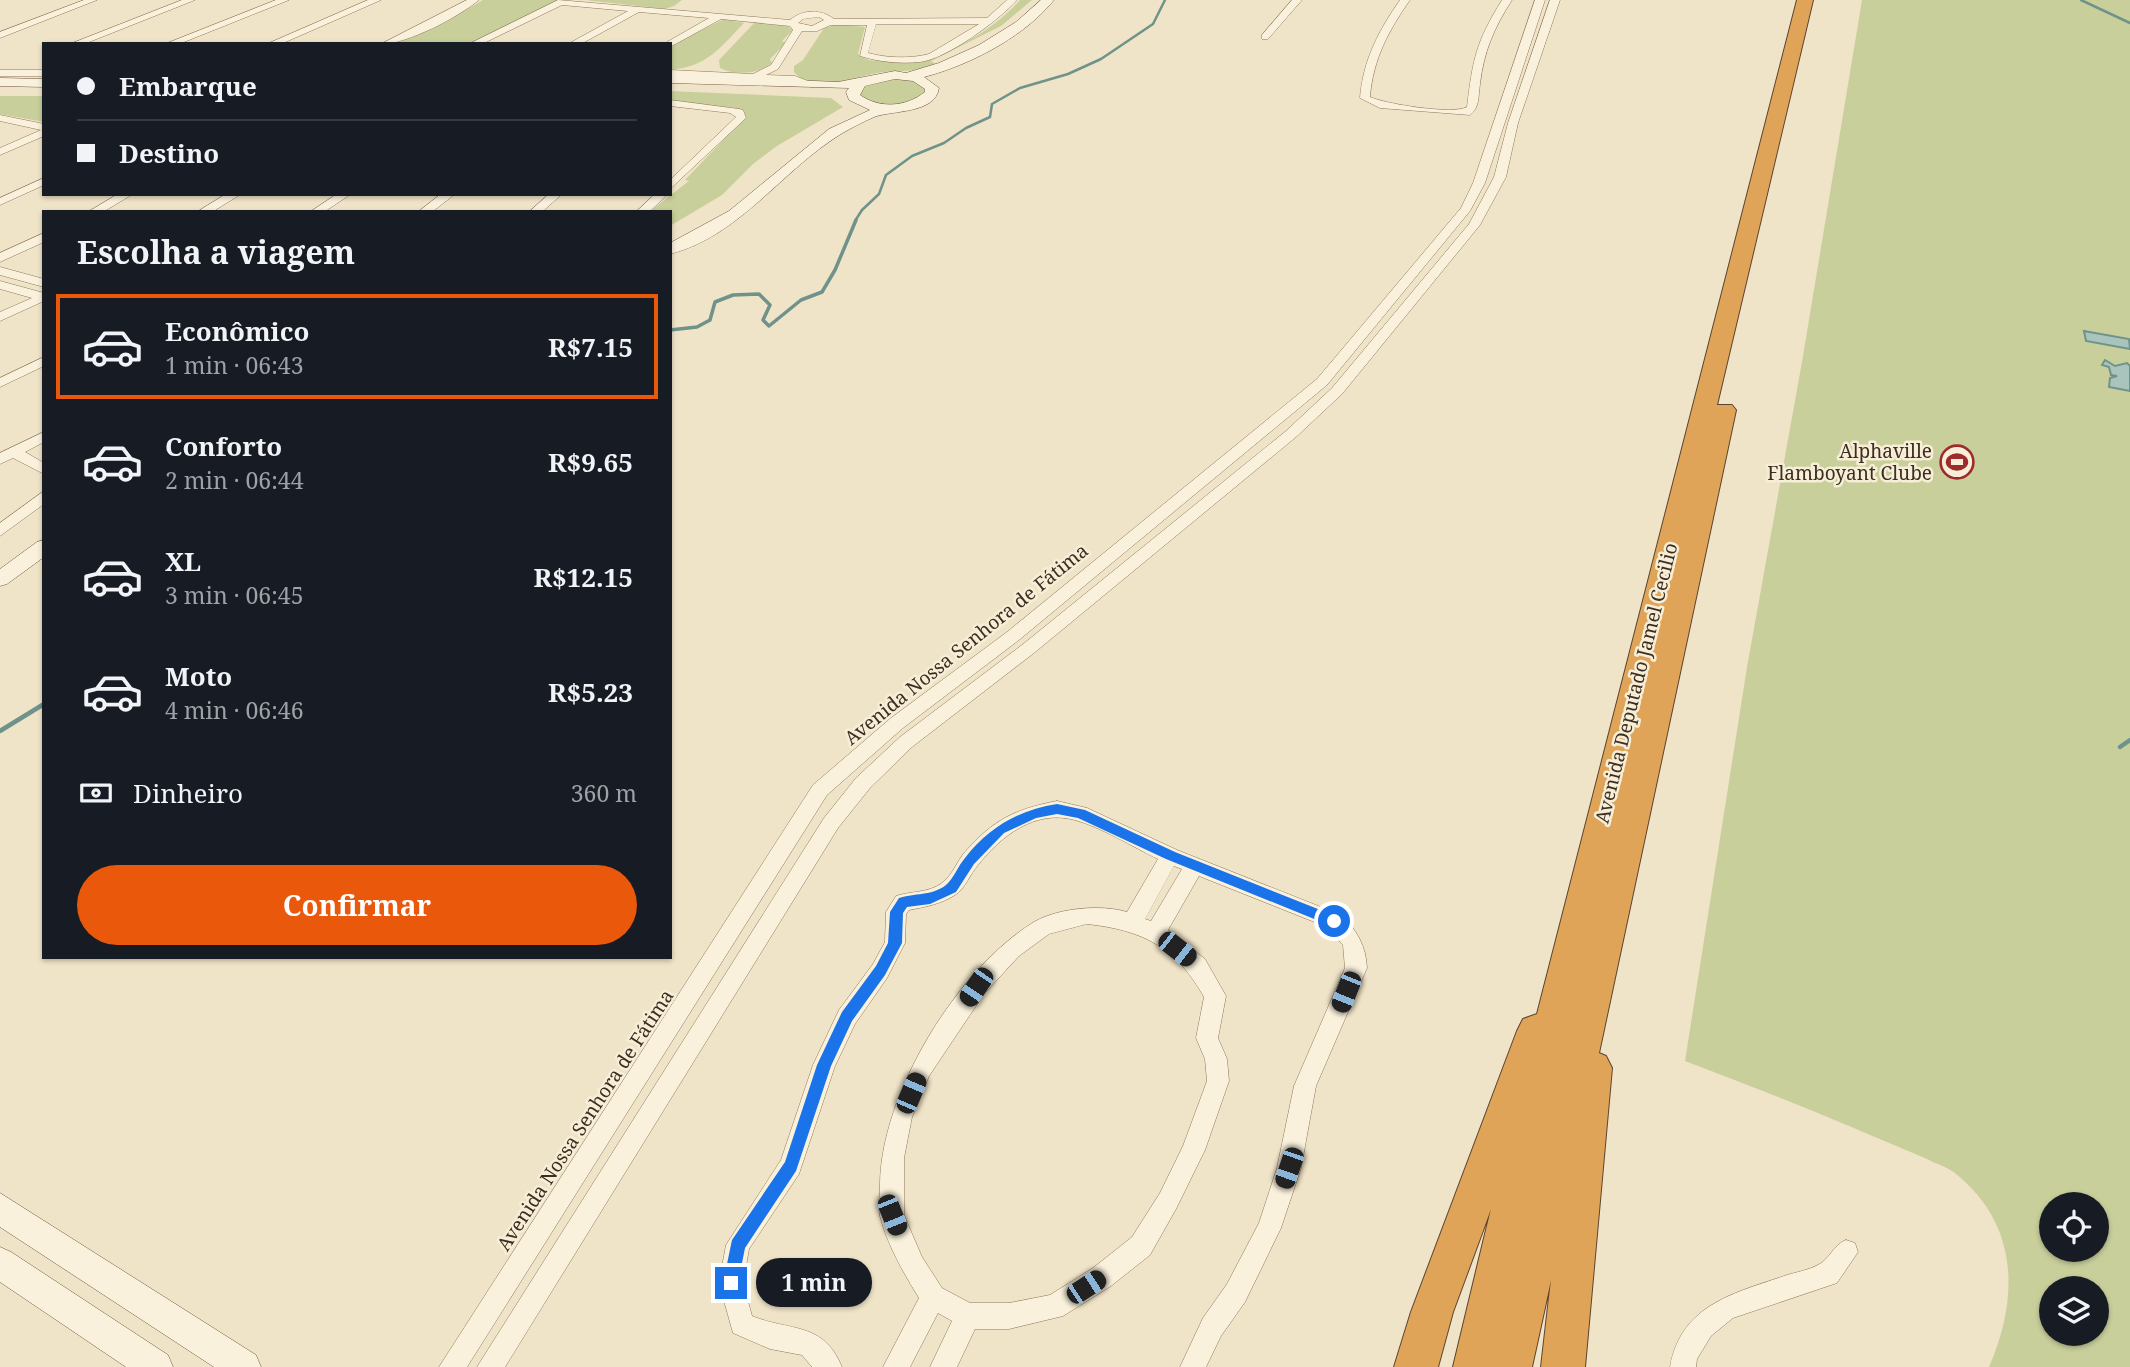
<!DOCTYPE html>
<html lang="pt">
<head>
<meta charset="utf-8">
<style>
  body { margin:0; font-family:"Noto Serif",serif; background:#20242c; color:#f1f3f6; height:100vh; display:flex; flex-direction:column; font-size:26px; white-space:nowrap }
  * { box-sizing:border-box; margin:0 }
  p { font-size:23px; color:#9ea1a6 }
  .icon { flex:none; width:38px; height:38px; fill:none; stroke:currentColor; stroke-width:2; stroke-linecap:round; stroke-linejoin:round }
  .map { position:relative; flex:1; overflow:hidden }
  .sheet { position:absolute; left:42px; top:210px; width:630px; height:749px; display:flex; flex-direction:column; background:#171b24; border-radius:0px; box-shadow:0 2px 5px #0004 }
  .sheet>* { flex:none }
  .top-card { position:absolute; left:42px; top:42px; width:630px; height:154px; border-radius:0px; box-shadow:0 2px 5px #0004; display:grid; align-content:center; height:154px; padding:0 35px; background:#171b24 }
  .buttons { position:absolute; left:2039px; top:1192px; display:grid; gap:14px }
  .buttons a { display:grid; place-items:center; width:70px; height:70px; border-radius:50%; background:#171b24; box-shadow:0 2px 5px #0004; font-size:35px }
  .end { position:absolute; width:32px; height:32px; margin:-16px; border:9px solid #1a73e8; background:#fff; box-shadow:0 0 0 4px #fff }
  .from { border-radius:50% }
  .bubble { position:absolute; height:49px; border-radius:24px; background:#171b24; box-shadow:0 2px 5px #0004; font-size:23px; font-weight:700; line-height:49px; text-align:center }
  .car { position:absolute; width:21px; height:42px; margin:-21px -10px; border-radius:9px; box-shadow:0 0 5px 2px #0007; background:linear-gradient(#222 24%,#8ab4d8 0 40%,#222 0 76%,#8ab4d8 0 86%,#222 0) }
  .top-card b { display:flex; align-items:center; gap:24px; height:66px; font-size:26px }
  .top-card b+b { border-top:2px solid #363941 }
  .top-card i { width:18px; height:18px; background:#f1f3f6 }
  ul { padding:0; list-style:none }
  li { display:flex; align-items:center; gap:21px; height:105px; margin:0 14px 10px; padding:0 21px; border:4px solid transparent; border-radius:0px }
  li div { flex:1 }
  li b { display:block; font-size:26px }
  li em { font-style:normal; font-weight:700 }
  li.current { border-color:#ea580c }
  li>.icon { width:63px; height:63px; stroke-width:1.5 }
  h2 { padding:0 35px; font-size:32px; line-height:84px }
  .pay { display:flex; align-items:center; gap:18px; height:77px; padding:0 35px; font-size:26px }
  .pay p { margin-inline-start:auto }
  .cta { display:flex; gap:14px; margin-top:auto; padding:14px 35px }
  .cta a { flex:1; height:80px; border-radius:42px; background:#ea580c; color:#fff; font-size:28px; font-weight:700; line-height:80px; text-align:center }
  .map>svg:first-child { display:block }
</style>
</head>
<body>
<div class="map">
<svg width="2130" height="1367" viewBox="0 0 2130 1367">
  <rect width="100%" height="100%" fill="#f0e4c8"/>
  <path fill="#c9cf9b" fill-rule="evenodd" d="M483,0H562L468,44H389L462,12Z
    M585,0H682L674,6L665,9Z
    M1020,0H1032L1001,26L931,61L936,64C916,74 898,69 877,73C852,77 814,95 794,72V66L803,60L824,28L838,24L865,27L858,54C866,62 878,61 889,61C937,62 988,36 1020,0Z
    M1862,0H2130V1367H1989C2019,1298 2019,1225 1956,1174C1948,1167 1936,1164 1927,1159C1901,1148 1875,1137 1849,1126C1795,1103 1740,1082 1685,1061L1747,667L1802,362ZM2051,1204H2096V1250H2051ZM2051,1288H2096V1334H2051Z
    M724,19L744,23C719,49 708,66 670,70V46Z
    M755,22L787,26L793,30L782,41L786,43L770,59L772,63C758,74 736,76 720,68L719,60Z
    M885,78L913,79L924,86V94C907,106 875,112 860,94L863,86Z
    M670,91L831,98L843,107L777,146L753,164L722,195L670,226V212H649L689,181L685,180L746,116L735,108L670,102Z
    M0,96H44V122L0,114Z"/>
  <path fill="#a9c4bc" stroke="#6f938a" stroke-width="2" d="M2084,331L2129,339L2130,349L2086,341Z
    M2105,360L2115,366L2127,363L2130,366V391L2109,387L2110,378L2117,376L2111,375L2109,367L2102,365Z"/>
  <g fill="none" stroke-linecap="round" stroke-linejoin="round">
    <path stroke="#6f938a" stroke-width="2.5" d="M2081,0L2130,23
      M855,221L862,210L879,194L886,175L912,156L944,143L966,128L990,117L992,104L1020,88L1068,74L1101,59L1153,24L1165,0"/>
    <path stroke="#6f938a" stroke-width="3.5" d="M670,330L697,327L710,320L715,302L733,295L759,294L770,305L763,320L769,326L801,300L822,292L835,270L856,220"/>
    <path stroke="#6f938a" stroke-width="4.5" d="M0,731L44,704
      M2120,747L2130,740"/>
    <defs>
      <path id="street" d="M84,0H97L0,38V32Z
        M182,0H195L84,44H70Z
        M276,0H289L179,44H165Z
        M368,0H381L281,44H267Z
        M467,0H479C458,17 408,44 381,44Z
        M558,0L790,20C803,9 821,9 834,19L987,18L1007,0H1017C999,20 947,59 920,62C900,64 879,62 860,56L867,25H831L817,31H802L778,69L766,75L795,76L813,83V87L793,82L670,76V70L753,74L771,65L793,30L790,26L721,19L670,47L667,42L709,18L639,12L581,44H568L628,11L562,5L482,44H469ZM819,17L824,20L812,26L798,23L803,19ZM876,24H979L929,54C910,59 886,58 868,53Z
        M1292,0H1302L1268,39H1262V35Z
        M1400,0H1410C1389,30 1373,59 1370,97C1386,104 1453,115 1467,107C1473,58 1476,42 1502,0H1512C1494,28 1484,51 1480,84C1478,97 1480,107 1470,115L1380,108L1360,98C1363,60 1379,30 1400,0Z
        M1535,0H1545L1485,183L1470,211L1327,385L1019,640L903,728L827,795L467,1367H439L813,785L891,718L1007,632L1317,379L1461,208L1473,183Z
        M1550,0H1560L1518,123L1506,177L1480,225L1342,394L1296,437L1034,653L912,747L870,788L838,828L505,1367H477L824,818L856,778L900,737L1022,645L1286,431L1332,388L1469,224L1494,177L1508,123Z
        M0,70H44V76H0Z
        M670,100L739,109L743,110L746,118L670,189V180L736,117L730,113L670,106Z
        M0,115L44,124V136L0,155V148L41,130L0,121Z
        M44,178V185L0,205V198Z
        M118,194H133L103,212H88Z
        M226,194H241L212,212H197Z
        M337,194H351L324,212H310Z
        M441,194H455L432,212H418Z
        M549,194H562L542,212H529Z
        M655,194H668L649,212H636Z
        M44,233V242L0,262V253Z
        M0,267L44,279V287L0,275Z
        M0,281L44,293V301L0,321V312L32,298L0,289Z
        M44,357V366L0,387V378Z
        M44,432V442L25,452L44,463V474L13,458L0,464V453Z
        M44,491V504L0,536V523Z
        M1057,801L1087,808L1177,850L1341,915C1357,930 1366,946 1367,968L1316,1086L1301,1168L1281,1228L1245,1302L1221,1336L1206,1367H1180L1203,1318L1227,1284L1259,1223L1277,1168L1294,1086L1345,968L1343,945L1327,927L1199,876L1168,930L1205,959L1226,996L1218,1038L1227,1059L1229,1081L1205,1150L1176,1209L1150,1255L1111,1286L1063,1316L1009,1329H975L957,1367H930L952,1321L938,1313L910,1367H883L919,1298C904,1274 887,1244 880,1216C878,1206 880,1194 880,1184C881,1094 957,969 1034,922C1058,908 1101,904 1127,912L1158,859C1133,847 1101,827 1075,820C1035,809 1001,836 978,865C970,874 965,889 955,895C941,904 925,907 909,910L906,914L905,943L887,978L855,1024L835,1066L799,1174L749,1249L743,1283L752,1316C791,1332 823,1321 842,1367H812L802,1355L770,1349L733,1333L719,1283L726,1245L781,1160L813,1065L839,1010L873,964L885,942L886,912L896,896C911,891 929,893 942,883C952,876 957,861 965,852C993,820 1015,809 1057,801ZM1174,866L1182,869L1151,921L1145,919ZM1087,924C1143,930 1176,947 1204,997L1196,1038L1205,1059L1207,1081L1183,1146L1160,1193L1132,1237L1093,1268L1050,1295L1009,1303H970L942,1288L922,1257L904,1215V1158L912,1117L929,1076L984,994L1019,956L1049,934Z
        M1846,1240L1855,1243L1858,1252L1837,1283L1733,1318L1711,1336L1697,1359L1696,1367H1670C1681,1304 1735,1293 1787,1275C1797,1272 1809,1270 1818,1265C1830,1259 1833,1245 1846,1240Z"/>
      <path id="secondary" d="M1041,0H1054C1024,37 970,65 924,77L939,88C935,114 893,110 874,117C863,122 851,128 841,134C782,170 740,236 670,254V243L729,211L829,129L870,110L849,100L846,92L849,88L670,83V75L838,82L895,71L906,73L939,63L979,45L1016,22ZM895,79L913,81L925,89V92C906,107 880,109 860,95L865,86Z
        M0,78L44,79V87L0,86Z
        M44,540V557L7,584L0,586V569L37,542Z
        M0,1193L256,1355L261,1367H214L0,1227Z
        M0,1247L11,1252L168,1355L173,1367H126L0,1282Z"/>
      <path id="highway" d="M1797,0H1813L1717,405H1732L1736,410L1599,1053L1606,1056L1612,1068L1585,1367H1541L1551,1280L1532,1367H1453L1491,1209L1453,1312L1438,1367H1394L1411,1312L1517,1031L1523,1019L1537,1014Z"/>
    </defs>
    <use href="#street" stroke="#8d765c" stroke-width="1"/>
    <use href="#secondary" stroke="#6f573f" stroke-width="1"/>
    <use href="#highway" stroke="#5b4430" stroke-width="2"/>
    <use href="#street" fill="#faf1dc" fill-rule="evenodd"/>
    <use href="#secondary" fill="#faf1dc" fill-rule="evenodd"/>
    <use href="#highway" fill="#e0a458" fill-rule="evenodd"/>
  </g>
  <path fill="#1a73e8" d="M1057,804L1085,810L1175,852L1338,917L1340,921L1338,925H1329L1166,859L1078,818L1057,814L1036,818L1004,833L974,864L956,892L930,904L907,907L903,913L902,943L885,975L852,1021L831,1066L796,1171L745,1248L737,1288L731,1291L726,1288L723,1283L732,1240L785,1162L817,1065L842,1012L876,966L888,943L890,912L899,898C914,893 932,896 946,885C954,878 958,866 965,858C989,827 1019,810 1057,804Z"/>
  <defs>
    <symbol id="stadium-ring" viewBox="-11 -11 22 22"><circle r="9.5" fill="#f7eed8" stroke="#9e2a2b" stroke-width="1.5"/><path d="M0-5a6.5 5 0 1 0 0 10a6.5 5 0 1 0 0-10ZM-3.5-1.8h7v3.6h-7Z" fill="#9e2a2b"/></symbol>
  </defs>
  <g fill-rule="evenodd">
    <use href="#stadium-ring" x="1938" y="443" width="38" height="38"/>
  </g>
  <g text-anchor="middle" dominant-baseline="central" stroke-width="5" stroke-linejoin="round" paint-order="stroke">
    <g font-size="19" fill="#3d2e20" stroke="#f7eed8" text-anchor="end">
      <text x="1932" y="451">Alphaville<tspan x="1932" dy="22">Flamboyant Clube</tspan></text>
    </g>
    <g font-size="19" fill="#3d2e20" stroke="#f7eed8">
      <text transform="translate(966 644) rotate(-39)">Avenida Nossa Senhora de Fátima</text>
      <text transform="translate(1636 683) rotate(-76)">Avenida Deputado Jamel Cecilio</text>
      <text transform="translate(585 1120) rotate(-57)">Avenida Nossa Senhora de Fátima</text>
    </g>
  </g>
</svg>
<div class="buttons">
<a><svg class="icon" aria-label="locate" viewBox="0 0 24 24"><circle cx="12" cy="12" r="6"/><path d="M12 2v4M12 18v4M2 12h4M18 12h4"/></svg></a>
<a><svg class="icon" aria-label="layers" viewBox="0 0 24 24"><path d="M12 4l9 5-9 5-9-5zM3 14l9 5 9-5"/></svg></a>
</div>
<i class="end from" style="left:1334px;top:921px"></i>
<i class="end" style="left:731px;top:1283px"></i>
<div class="bubble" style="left:756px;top:1258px;width:116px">1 min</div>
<i class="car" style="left:1177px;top:949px;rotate:128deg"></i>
<i class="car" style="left:976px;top:987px;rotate:214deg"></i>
<i class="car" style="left:1346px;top:992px;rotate:202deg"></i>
<i class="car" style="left:911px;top:1093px;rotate:23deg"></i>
<i class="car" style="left:1289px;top:1168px;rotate:199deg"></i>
<i class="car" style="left:892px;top:1215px;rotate:158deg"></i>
<i class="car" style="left:1086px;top:1287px;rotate:57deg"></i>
<div class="top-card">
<b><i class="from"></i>Embarque</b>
<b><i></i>Destino</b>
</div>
<section class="sheet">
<h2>Escolha a viagem</h2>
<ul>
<li class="current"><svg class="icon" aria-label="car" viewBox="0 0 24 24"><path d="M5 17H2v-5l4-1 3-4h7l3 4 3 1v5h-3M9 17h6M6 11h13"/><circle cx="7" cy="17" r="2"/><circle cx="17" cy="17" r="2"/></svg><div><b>Econômico</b><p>1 min · 06:43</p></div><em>R$7.15</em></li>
<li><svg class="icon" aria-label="car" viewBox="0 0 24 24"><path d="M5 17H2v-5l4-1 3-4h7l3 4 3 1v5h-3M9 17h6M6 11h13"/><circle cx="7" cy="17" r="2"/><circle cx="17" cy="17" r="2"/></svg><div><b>Conforto</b><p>2 min · 06:44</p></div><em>R$9.65</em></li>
<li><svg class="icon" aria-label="car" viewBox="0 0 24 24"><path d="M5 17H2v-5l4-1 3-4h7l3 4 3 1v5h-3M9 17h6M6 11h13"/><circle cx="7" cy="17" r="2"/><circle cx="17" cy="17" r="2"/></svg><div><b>XL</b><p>3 min · 06:45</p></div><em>R$12.15</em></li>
<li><svg class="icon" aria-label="car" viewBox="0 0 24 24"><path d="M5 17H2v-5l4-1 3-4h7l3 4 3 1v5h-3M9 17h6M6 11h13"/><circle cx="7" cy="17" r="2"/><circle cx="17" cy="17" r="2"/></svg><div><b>Moto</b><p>4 min · 06:46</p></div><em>R$5.23</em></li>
</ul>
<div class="pay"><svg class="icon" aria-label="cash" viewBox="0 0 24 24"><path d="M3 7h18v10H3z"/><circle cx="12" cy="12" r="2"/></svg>Dinheiro<p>360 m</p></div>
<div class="cta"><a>Confirmar</a></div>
</section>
</div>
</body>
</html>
